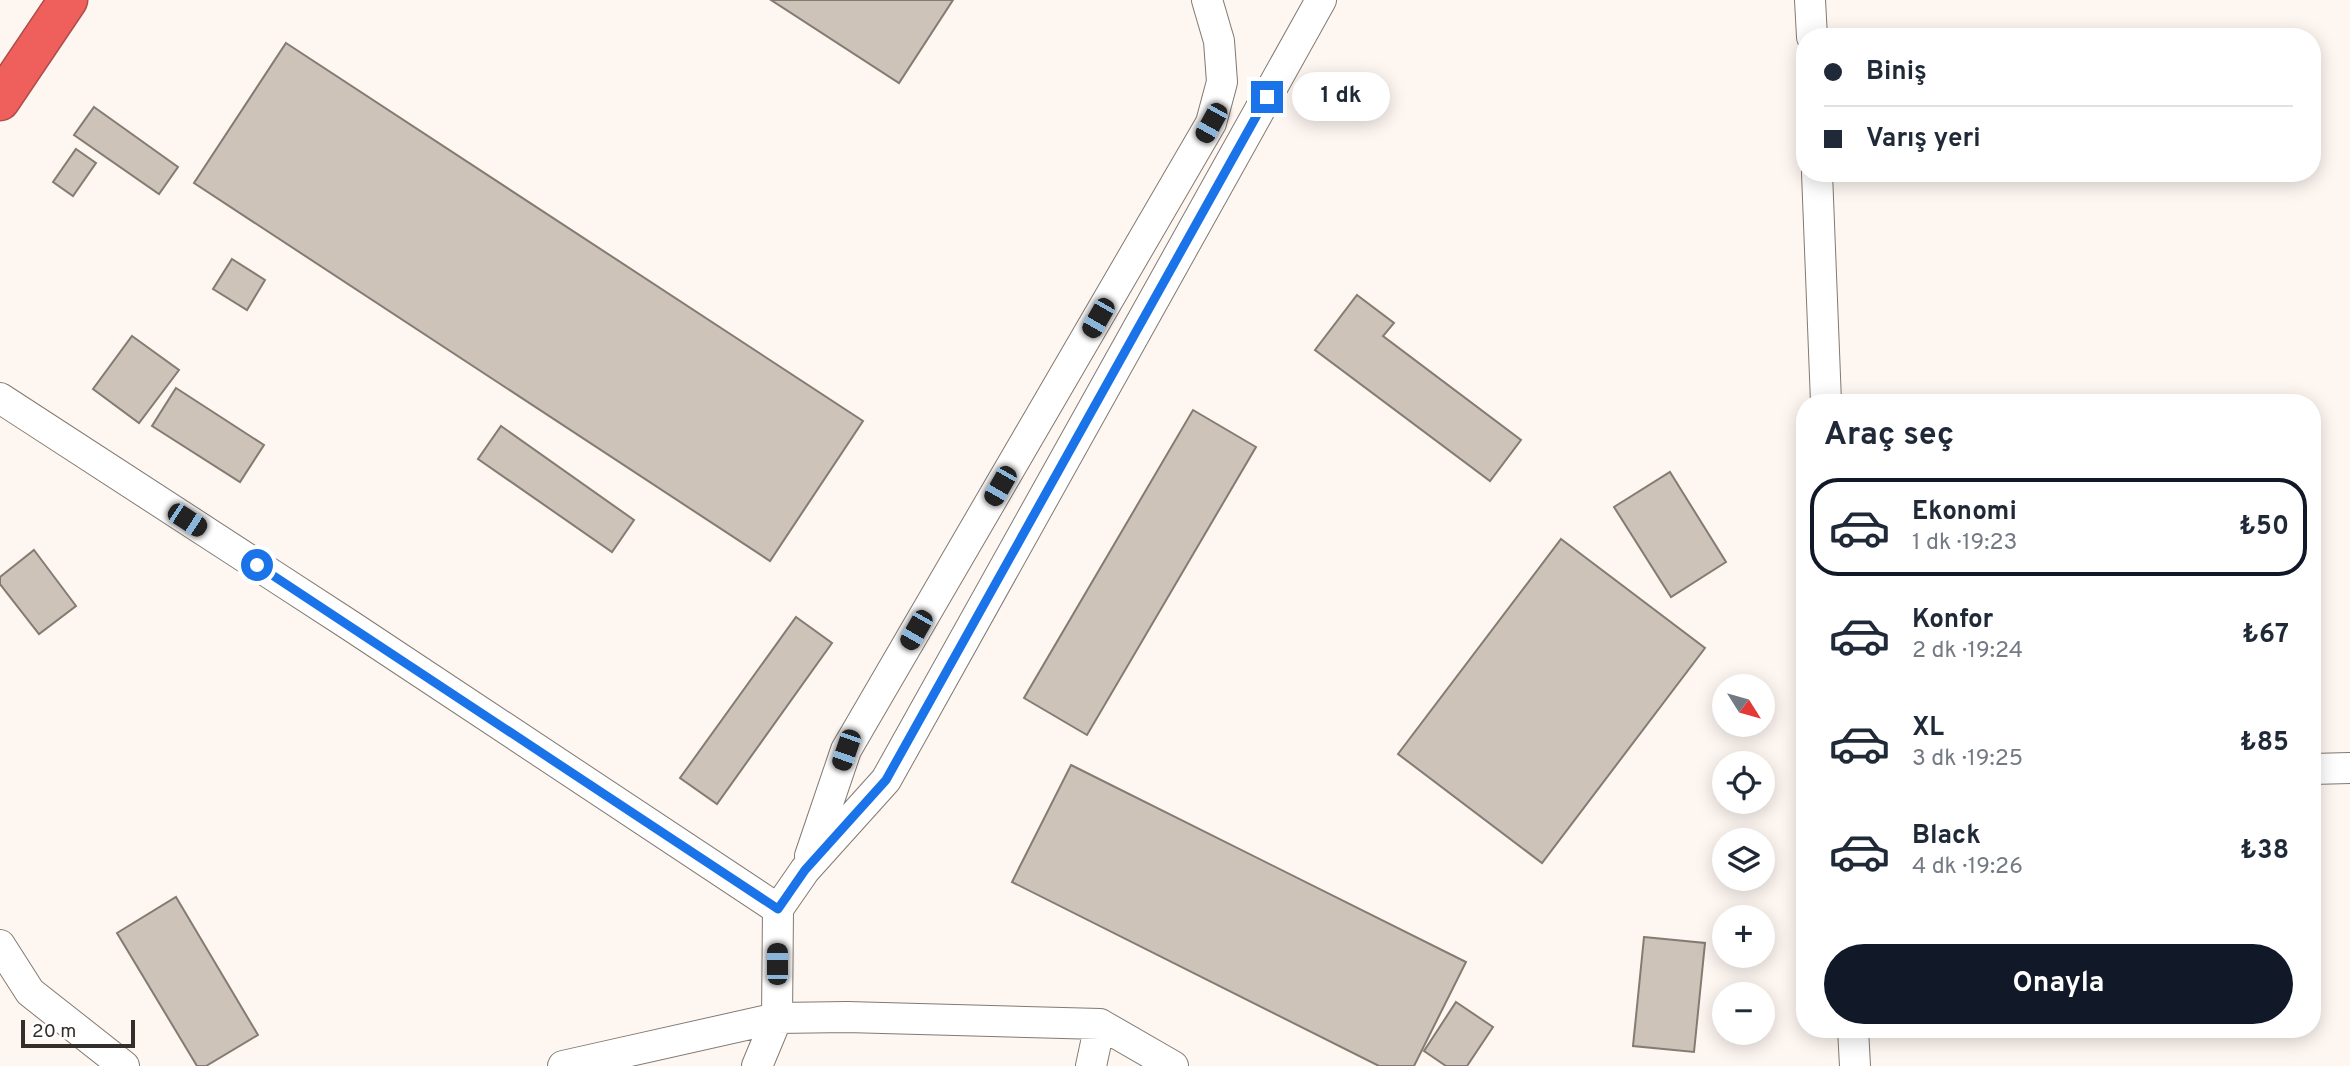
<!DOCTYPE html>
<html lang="tr">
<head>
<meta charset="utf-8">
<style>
  body { margin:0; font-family:Overpass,sans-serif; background:#f2f2f3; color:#1f2937; height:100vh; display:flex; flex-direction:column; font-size:26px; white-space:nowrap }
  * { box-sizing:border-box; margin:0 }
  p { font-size:23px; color:#747a83 }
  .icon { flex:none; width:38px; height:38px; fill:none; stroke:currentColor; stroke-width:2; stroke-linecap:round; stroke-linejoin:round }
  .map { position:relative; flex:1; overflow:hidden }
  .details { position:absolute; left:1796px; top:394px; width:525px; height:644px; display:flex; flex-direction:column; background:#fff; border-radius:28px; box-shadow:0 4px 18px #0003 }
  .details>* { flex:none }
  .guide { position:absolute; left:1796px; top:28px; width:525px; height:154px; border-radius:28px; box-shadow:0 4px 18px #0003; display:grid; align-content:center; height:154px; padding:0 28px; background:#fff }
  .needle { width:46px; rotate:127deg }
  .buttons { position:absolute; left:1712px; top:674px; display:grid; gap:14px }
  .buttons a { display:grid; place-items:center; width:63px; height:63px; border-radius:50%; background:#fff; box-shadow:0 4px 18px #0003; font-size:35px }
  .scale { position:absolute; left:21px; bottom:18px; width:114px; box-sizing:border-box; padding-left:7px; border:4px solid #332e2b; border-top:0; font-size:19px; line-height:24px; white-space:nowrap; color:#332e2b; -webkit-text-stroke:5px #fff; paint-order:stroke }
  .end { position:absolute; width:32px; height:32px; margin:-16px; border:9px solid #1a73e8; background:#fff; box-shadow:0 0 0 4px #fff }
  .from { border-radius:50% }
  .bubble { position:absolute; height:49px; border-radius:24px; background:#fff; box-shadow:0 4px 18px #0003; font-size:23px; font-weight:700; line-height:49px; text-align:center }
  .car { position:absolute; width:21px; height:42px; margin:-21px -10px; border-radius:9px; box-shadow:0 0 5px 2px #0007; background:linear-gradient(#222 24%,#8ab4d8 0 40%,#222 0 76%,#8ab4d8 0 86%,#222 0) }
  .guide b { display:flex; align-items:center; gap:24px; height:66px; font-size:26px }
  .guide b+b { border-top:2px solid #e0e1e3 }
  .guide i { width:18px; height:18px; background:#1f2937 }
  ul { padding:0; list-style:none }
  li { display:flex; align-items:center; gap:21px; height:98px; margin:0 14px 10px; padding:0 14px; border:4px solid transparent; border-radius:28px }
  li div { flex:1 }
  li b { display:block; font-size:26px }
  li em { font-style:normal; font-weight:700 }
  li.selected { border-color:#111827 }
  li>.icon { width:63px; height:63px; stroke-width:1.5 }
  h2 { padding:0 28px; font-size:32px; line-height:84px }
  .primary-button { display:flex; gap:14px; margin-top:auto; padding:14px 28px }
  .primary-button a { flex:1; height:80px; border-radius:42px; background:#111827; color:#fff; font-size:28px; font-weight:700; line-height:80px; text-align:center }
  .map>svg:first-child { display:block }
</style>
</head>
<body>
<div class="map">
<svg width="2350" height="1066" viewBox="0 0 2350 1066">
  <rect width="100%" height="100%" fill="#fdf6f1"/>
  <path fill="#cdc3b9" stroke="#847b72" stroke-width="2" d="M771,0H953L899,83Z
    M286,43L863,421L770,561L194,183Z
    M94,107L178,167L159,194L74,135Z
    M76,149L96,163L73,196L53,182Z
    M232,259L265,280L247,310L213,289Z
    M1357,295L1394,323L1383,336L1521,440L1490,481L1315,350Z
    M132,336L179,370L139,423L93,389Z
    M176,388L264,445L240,482L152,426Z
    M1193,410L1256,447L1087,735L1024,698Z
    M501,426L634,520L612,552L478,459Z
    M1670,472L1726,562L1671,597L1614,507Z
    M1561,539L1705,648L1542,863L1398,754Z
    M34,550L76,606L39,634L0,584V577Z
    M796,617L832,643L717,804L680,778Z
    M1071,765L1466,962L1414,1066H1379L1012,882Z
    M176,897L258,1035L206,1066H197L117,933Z
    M1644,937L1705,943L1694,1052L1633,1046Z
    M1456,1002L1493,1027L1467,1066H1446L1424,1051Z"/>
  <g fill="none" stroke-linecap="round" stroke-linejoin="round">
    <defs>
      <path id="street" d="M1810,0L1812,37
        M1817,173L1826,402
        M0,398L351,626L778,909
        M2312,769L2350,768
        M810,856L846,750L1211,123L1222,82L1219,41L1207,0
        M0,945L30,992L124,1066
        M1853,1029L1855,1066
        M563,1066L777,1018L847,1017L1100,1024L1173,1066
        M757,1066L777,1018L778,909L805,870L886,780L1321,0
        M1091,1066L1100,1024"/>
      <path id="highway" d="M0,101L68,0"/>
    </defs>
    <use href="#street" stroke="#837971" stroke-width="32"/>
    <use href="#highway" stroke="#ad4e4b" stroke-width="41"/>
    <use href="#street" stroke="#fff" stroke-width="30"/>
    <use href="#highway" stroke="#ef605c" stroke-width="38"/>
  </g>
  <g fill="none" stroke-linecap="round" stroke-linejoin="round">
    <path stroke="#1a73e8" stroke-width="9" d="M257,565L778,909L805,870L886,780L1267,97"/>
  </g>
</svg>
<div class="buttons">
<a><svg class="needle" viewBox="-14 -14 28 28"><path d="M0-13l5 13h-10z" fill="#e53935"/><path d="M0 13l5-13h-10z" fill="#747a83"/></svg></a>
<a><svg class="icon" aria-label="locate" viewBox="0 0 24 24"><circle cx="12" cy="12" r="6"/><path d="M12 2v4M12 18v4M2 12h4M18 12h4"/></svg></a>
<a><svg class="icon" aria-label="layers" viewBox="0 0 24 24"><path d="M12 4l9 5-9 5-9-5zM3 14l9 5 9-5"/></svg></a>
<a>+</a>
<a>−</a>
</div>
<div class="scale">20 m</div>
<i class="end from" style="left:257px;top:565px"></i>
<i class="end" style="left:1267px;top:97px"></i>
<div class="bubble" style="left:1292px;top:72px;width:98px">1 dk</div>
<i class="car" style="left:1211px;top:123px;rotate:209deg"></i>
<i class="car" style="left:1098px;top:318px;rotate:210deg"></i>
<i class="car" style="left:1000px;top:486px;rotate:210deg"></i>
<i class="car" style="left:187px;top:520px;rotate:123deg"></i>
<i class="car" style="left:916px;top:630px;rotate:210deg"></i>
<i class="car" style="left:846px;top:750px;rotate:199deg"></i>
<i class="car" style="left:777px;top:964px;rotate:0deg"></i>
<div class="guide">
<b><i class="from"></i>Biniş</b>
<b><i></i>Varış yeri</b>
</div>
<section class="details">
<h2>Araç seç</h2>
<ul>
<li class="selected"><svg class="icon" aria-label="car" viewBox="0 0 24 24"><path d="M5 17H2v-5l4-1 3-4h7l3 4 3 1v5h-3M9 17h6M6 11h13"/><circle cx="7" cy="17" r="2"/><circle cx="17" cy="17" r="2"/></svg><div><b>Ekonomi</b><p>1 dk · 19:23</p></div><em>₺50</em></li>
<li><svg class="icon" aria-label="car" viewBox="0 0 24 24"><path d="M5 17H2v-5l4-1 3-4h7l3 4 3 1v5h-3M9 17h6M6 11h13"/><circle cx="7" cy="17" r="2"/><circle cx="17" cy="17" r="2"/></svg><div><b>Konfor</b><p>2 dk · 19:24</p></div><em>₺67</em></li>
<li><svg class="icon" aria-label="car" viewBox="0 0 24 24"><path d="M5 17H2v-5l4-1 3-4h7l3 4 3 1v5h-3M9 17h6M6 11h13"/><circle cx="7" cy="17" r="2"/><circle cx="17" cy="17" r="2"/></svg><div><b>XL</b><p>3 dk · 19:25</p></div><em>₺85</em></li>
<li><svg class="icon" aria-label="car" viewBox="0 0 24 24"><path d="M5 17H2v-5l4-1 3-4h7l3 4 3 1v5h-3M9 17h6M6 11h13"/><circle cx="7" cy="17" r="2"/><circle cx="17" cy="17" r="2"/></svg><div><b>Black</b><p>4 dk · 19:26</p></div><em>₺38</em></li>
</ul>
<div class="primary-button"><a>Onayla</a></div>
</section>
</div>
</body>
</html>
